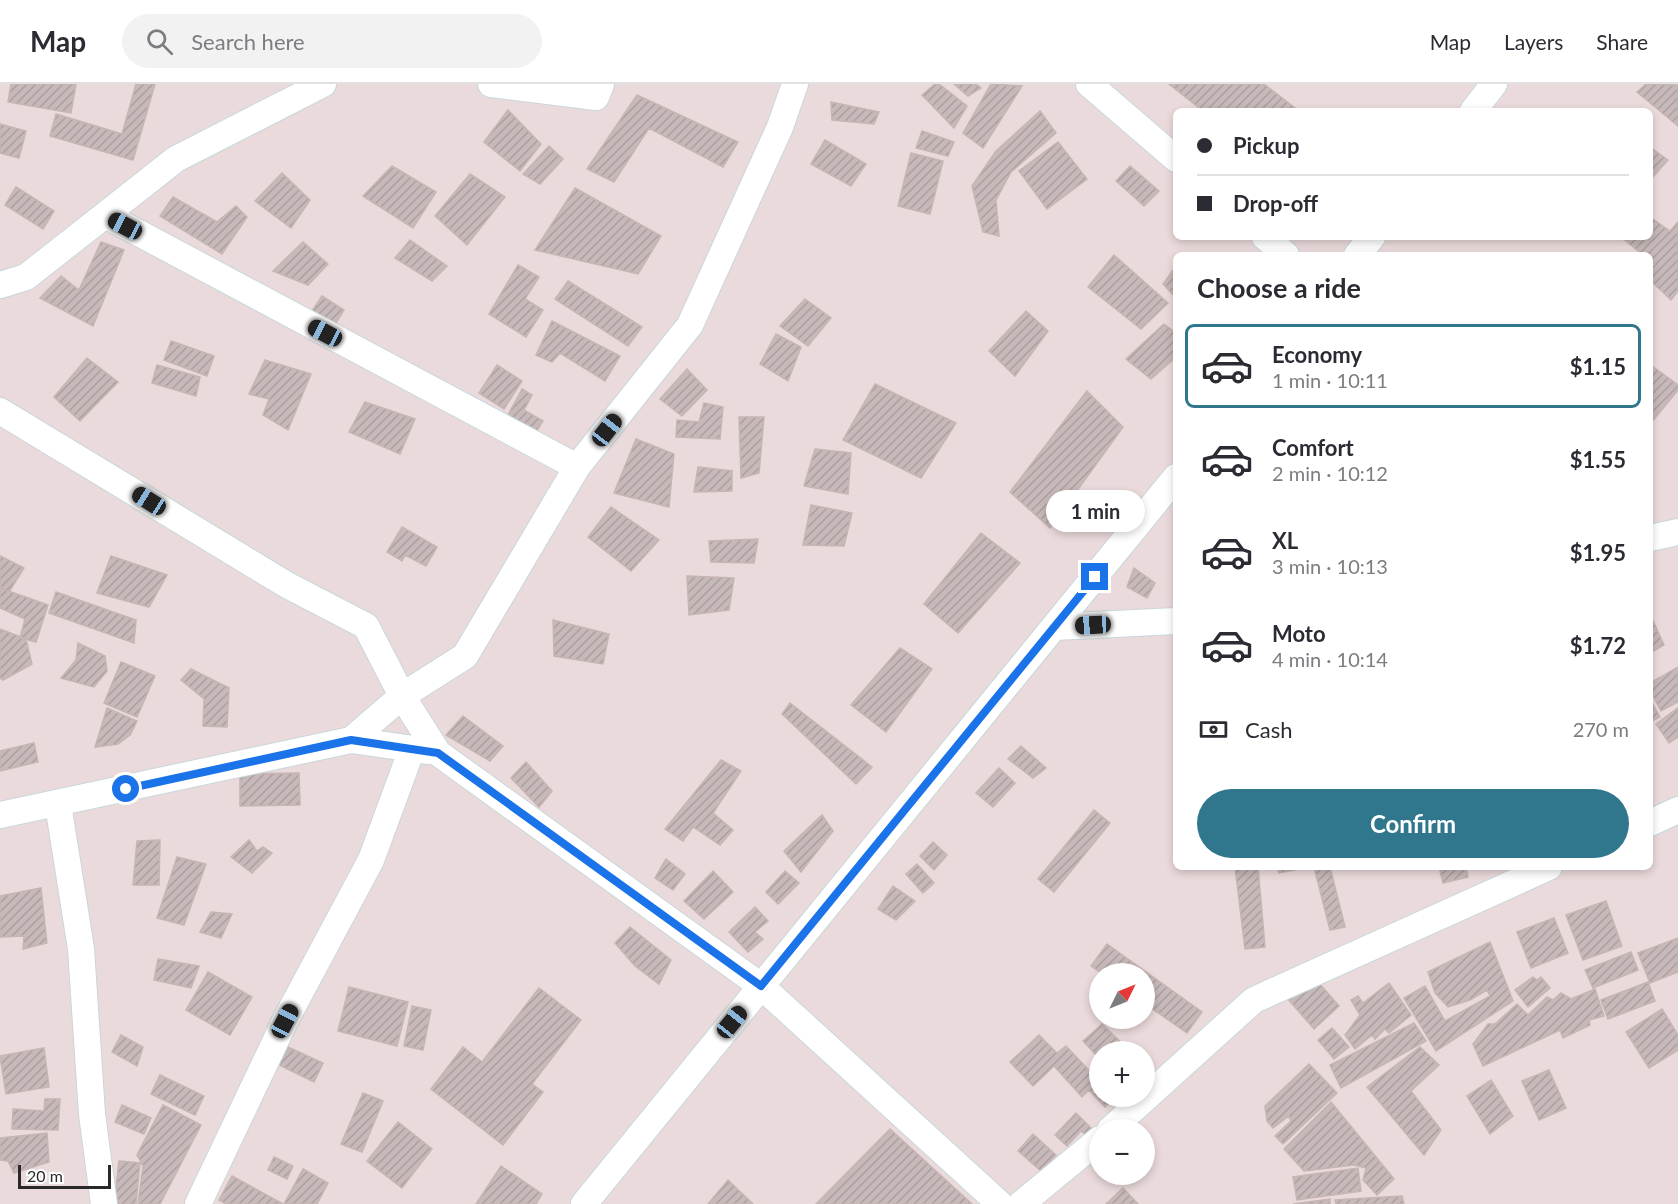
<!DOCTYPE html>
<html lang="en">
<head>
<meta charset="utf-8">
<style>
  body { margin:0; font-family:Lato,sans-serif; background:#f2f2f3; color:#2b2b33; height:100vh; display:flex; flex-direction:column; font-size:22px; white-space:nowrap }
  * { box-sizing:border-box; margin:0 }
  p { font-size:20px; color:#7c7c81 }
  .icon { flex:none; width:33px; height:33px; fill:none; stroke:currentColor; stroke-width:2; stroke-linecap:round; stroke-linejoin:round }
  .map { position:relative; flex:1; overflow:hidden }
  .details { position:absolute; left:1173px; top:168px; width:480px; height:618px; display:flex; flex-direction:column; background:#fff; border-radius:9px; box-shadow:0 3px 9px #0003 }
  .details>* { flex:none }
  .top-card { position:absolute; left:1173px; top:24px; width:480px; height:132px; border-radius:9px; box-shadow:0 3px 9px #0003; display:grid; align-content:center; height:132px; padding:0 24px; background:#fff }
  .needle { width:39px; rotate:47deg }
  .fabs { position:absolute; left:1089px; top:879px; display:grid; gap:12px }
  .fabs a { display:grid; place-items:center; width:66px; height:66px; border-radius:50%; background:#fff; box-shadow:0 3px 9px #0003; font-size:30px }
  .scale { position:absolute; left:18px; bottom:15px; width:93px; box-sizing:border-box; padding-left:6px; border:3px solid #292929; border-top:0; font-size:16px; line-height:21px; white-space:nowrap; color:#292929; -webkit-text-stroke:4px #fff; paint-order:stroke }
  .end { position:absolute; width:27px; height:27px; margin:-14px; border:8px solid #1a73e8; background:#fff; box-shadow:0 0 0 3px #fff }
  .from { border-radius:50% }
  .bubble { position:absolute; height:42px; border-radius:21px; background:#fff; box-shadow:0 3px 9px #0003; font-size:20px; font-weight:700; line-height:42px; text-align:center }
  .car { position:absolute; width:18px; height:36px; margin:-18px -9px; border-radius:8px; box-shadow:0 0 4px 2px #0007; background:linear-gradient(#222 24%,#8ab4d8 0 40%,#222 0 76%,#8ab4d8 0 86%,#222 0) }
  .top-card b { display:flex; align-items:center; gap:21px; height:57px; font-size:22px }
  .top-card b+b { border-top:2px solid #e1e1e2 }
  .top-card i { width:15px; height:15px; background:#2b2b33 }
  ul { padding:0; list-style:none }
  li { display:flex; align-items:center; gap:18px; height:84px; margin:0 12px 9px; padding:0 12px; border:3px solid transparent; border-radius:9px }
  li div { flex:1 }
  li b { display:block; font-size:22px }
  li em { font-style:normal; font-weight:700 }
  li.current { border-color:#30768d }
  li>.icon { width:54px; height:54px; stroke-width:1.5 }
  h2 { padding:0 24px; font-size:27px; line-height:72px }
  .pay { display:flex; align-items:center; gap:15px; height:66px; padding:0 24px; font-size:22px }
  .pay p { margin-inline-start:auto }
  .button { display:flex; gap:12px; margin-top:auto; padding:12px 24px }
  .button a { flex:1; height:69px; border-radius:36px; background:#30768d; color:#fff; font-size:24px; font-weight:700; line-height:69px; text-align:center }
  header { display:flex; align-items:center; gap:36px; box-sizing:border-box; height:84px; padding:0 30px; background:#fff; border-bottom:2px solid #e1e1e2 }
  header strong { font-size:28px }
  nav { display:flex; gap:33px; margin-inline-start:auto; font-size:21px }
  .search { width:420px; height:54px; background:#f2f2f3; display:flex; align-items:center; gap:15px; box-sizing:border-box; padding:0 21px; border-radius:33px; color:#7c7c81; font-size:22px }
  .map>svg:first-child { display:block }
</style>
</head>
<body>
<header>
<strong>Map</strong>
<div class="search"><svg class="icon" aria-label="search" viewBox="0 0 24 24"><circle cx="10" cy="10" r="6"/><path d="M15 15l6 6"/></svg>Search here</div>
<nav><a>Map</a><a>Layers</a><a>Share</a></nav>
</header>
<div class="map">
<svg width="1678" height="1120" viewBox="0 0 1678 1120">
  <defs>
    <pattern id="building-hatch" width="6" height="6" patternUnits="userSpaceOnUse" patternTransform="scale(1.5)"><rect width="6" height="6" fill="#c7b9b9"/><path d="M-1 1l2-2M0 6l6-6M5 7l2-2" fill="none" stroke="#ab9f9f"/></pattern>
  </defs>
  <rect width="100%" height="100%" fill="#ebdadb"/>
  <path fill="url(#building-hatch)" stroke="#c7b5b4" stroke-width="1.5" d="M11,0H76L71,29L8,18Z
    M136,0H155L133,76L50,52L56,30L122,50Z
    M935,0H939L967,22L954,44L922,11Z
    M954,0H976L981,4L968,12Z
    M991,0L1022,2L983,64L963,49Z
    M1169,0H1264L1299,27H1203Z
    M1646,0L1678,1V42L1637,8Z
    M637,11L738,58L723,83L649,44L614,98L587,85Z
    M831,18L879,28L874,40L832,36Z
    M508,26L541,60L520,87L484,58Z
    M1040,27L1056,49L1011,88L996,116L999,152L983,148L972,102L996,67Z
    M0,40L26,47L19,74L0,69Z
    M922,47L954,58L948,72L916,64Z
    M825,56L866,80L851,102L811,80Z
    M1058,58L1087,95L1047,125L1019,87Z
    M549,62L563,75L540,100L523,90Z
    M1650,63L1668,76L1650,96Z
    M911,69L943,77L930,130L898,122Z
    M392,82L436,108L413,144L363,112Z
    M1130,82L1159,107L1144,122L1116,97Z
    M282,89L310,116L291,144L255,117Z
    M470,90L505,113L467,161L435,132Z
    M16,103L54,127L43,145L5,121Z
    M575,104L661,152L638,190L535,166Z
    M173,113L217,138L236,122L247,133L222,170L160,132Z
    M1650,133L1670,147L1678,138V207L1671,216L1650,196V184L1655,180L1650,176V171H1643L1621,153H1650Z
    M410,156L447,182L432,197L395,174Z
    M101,158L124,166L93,242L40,214L61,192L79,206Z
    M303,158L328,180L308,201L273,187Z
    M1114,171L1168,219L1141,245L1088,203Z
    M518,181L539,193L525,215L543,226L526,253L489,230Z
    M1176,182V214L1163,200Z
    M568,197L642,243L628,262L555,215Z
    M322,212L344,226L334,242L312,227Z
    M805,215L831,234L808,262L780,242Z
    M1026,227L1048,247L1015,292L989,267Z
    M552,237L620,272L605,297L560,269L552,278L536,271Z
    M1164,240L1176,249V273L1151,295L1126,275Z
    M776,250L801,263L788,297L760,280Z
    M171,257L214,272L207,292L164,276Z
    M87,274L118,298L80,337L54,313Z
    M265,276L311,290L288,346L263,331L269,315L249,310Z
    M157,281L200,293L196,312L152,299Z
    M497,281L522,297L504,325L479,309Z
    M1652,282L1678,301V306L1650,340Z
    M687,285L707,306L682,332L660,315Z
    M875,300L956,339L921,394L843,356Z
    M522,305L532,311L524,326L543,337L536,348L508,331Z
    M1087,307L1123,343L1050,444L1010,408Z
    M365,318L415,335L400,370L349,348Z
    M704,319L723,323L720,355L676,353L677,336L699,338Z
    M739,333H764L759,389L741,394Z
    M636,355L674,370L669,423L614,409Z
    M815,365L851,369L848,410L804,402Z
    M698,383L732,387V407L694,408Z
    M811,421L852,429L844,462L803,461Z
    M611,423L659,456L631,487L588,453Z
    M402,443L437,463L426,482L405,471L402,477L387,468Z
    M981,449L1020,479L958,549L924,520Z
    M758,455L754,479L711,478L709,457Z
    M0,472L24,484L9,508L0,502Z
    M111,472L167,491L149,523L97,509Z
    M1134,484L1155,499L1147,514L1127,503Z
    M687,492L734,494L729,526L689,531Z
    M0,504L48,521L36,558L20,554L25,535L0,524Z
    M56,508L136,536L134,559L49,529Z
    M1650,530L1664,561L1650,569Z
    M553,536L609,550L603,580L554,572Z
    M0,545L26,555L32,580L3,596L0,594Z
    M78,559L105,572L107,587L94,603L61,594L76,576Z
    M900,564L932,585L886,648L851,621Z
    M121,578L155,592L137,633L104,619Z
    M1678,583V618L1661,627L1650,606V599Z
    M191,585L229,604L227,643L203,642L204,615L181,596Z
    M1650,615L1660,633L1650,638Z
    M790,619L872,683L856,700L782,630Z
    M107,624L137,637L130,651L118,660L95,663Z
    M1678,624V653L1669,659L1656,640Z
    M463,632L503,662L490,677L446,651Z
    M34,659L38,678L0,687V667Z
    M1021,662L1046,684L1033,694L1008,675Z
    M721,676L741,687L713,729L733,746L720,761L693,743L683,757L665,745Z
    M526,678L552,707L539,723L511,694Z
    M999,684L1015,699L993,723L976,709Z
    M299,689L300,721L240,722V690Z
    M1094,726L1110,739L1054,808L1038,795Z
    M822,731L833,747L801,788L784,767Z
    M160,756L159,801H133L137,757Z
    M249,756L257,767L263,763L272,769L252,789L231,773Z
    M933,758L947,771L934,786L920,772Z
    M177,773L206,780L184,841L157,834Z
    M666,775L685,790L673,806L655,794Z
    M917,780L934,799L923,809L906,790Z
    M1235,783H1258L1265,863L1245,865Z
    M1277,783H1310L1279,789Z
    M1314,783H1330L1345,843L1330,846Z
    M1439,783H1466L1468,793L1443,799Z
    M713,787L733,808L704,835L684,817Z
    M785,787L799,799L778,820L766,808Z
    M893,802L915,817L896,836L878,825Z
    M41,804L47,859L23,865L24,852L0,853V812Z
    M1606,817L1622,862L1583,876L1566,831Z
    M755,823L768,837L755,848L763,855L748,868L729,848Z
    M211,828L232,830L221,854L200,848Z
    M1554,834L1568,869L1531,884L1517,848Z
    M630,843L671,876L659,900L635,882L615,859Z
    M1678,854V888L1650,899L1638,869Z
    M1490,858L1513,917L1436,967L1404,914L1425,902L1445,937L1490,912L1487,906L1470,916L1448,923L1435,909L1428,888Z
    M1107,860L1202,928L1187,949L1144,919V890H1103L1091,882Z
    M1631,868L1638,886L1593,904L1585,886Z
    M158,875L199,882L191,904L154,896Z
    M208,888L252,913L230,951L186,926Z
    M1533,893L1537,896L1541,893L1550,904L1528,923L1515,906Z
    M1648,898L1655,917L1608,935L1601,916Z
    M1319,899L1339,922L1314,945L1287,914Z
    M1389,899L1411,931L1389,949L1385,945L1375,955L1372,951L1355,965L1345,951L1360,931L1351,916L1358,912L1363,919Z
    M349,903L408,918L397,962L338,947Z
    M539,904L581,936L532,1000L543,1008L503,1061L431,1005L463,963L482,978Z
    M1595,905L1604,932L1589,936L1590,941L1563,954L1560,946L1483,982L1473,960L1488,940H1495L1517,920L1528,931L1547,913L1553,916L1561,909L1571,915Z
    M412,922L431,926L423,966L404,962Z
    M1662,925L1678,951V966L1649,984L1626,948Z
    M1414,939L1426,957L1341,1004L1330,981Z
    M1102,940L1131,968H1100V974L1097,972L1083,957Z
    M1332,944L1349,963L1334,975L1318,956Z
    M121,951L143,963L137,982L112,968Z
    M1039,951L1057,969L1066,962L1100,998V1012L1114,1014L1105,1023L1089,1006L1082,1013L1054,982L1033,1002L1010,978Z
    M288,963L323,979L314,998L279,981Z
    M1420,963L1439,981L1411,1007L1441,1046L1424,1071L1367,1003Z
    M44,964L49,1003L6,1010L0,972Z
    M1309,980L1337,1009L1283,1060L1275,1052L1291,1037L1289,1032L1273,1044L1267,1037L1265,1022Z
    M1549,986L1566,1024L1539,1036L1522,997Z
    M160,991L204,1012L195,1031L151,1010Z
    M1491,996L1513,1032L1490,1050L1467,1012Z
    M363,1009L383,1017L362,1068L341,1060Z
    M45,1015H60L58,1046L12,1045L13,1025L44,1027Z
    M1331,1018L1394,1095L1377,1111L1363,1096L1366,1084L1354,1081L1304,1087L1284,1065Z
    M122,1021L151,1034L144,1050L115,1038Z
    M163,1021L201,1041L160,1120H138L143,1082L137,1071Z
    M1076,1029L1092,1045L1086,1051L1081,1047L1067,1062L1055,1051Z
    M398,1038L432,1065L402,1104L367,1077Z
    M890,1045L972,1120H816Z
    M47,1049L49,1078L14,1089L8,1077L0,1076V1054Z
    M1033,1050L1056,1071L1041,1087L1018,1067Z
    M274,1073L293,1082L287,1095L268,1086Z
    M119,1077L140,1079L136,1120H114Z
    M501,1082L542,1110L536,1120H476Z
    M1358,1084L1361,1107L1297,1116L1293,1093Z
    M303,1085L328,1099L317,1120H284Z
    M232,1092L283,1120H226L219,1116Z
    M728,1096L753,1120H708Z
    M1123,1104L1138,1120H1106Z
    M1402,1112L1404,1120H1336L1335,1116Z
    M1330,1115V1120H1293Z"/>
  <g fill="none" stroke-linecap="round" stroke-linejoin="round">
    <defs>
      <path id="street" d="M491,0L596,13L601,0
        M795,0L780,43L690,241L577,383L465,572L402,612L438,669L761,902L1000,1120
        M1089,0L1176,75
        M1473,27L1494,0
        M105,131L176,75L323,0
        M1265,153L1286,171
        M1357,171L1372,153
        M0,201L26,193L105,131L577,383
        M0,327L287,501L366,542L402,612L351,656L0,731
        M1650,454L1678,448
        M1054,543L1176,537
        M351,656L428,667
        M58,720L81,865L92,1030L104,1120
        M1650,739L1678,726
        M1110,1046L1254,916L1549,783
        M198,1120L285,937L371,776L412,665
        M584,1120L1176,393
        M1021,1120L1100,1055"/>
    </defs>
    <use href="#street" stroke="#c8d7db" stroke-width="28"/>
    <use href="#street" stroke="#fff" stroke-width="26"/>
  </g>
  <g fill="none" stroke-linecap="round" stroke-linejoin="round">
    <path stroke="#1a73e8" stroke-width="8" d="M126,705L351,656L438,669L761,902L1095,493"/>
  </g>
</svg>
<div class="fabs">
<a><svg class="needle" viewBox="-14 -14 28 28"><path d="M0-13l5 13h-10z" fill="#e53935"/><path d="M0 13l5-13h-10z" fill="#7c7c81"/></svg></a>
<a>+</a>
<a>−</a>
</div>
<div class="scale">20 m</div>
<i class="end from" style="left:126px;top:705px"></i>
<i class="end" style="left:1095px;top:493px"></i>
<div class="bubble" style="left:1046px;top:406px;width:99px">1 min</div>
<i class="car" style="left:125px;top:142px;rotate:298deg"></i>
<i class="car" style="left:325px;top:249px;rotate:298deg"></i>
<i class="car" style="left:607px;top:346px;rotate:38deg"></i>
<i class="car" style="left:149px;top:417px;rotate:302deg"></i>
<i class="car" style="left:1093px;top:541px;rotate:267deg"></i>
<i class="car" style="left:285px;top:937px;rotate:28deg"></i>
<i class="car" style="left:732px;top:938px;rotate:39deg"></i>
<div class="top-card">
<b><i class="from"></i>Pickup</b>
<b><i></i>Drop-off</b>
</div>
<section class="details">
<h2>Choose a ride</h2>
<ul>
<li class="current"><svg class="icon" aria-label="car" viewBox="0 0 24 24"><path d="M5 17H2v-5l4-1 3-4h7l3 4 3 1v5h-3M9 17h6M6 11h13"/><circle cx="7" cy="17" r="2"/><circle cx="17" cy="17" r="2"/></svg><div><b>Economy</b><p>1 min · 10:11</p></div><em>$1.15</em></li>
<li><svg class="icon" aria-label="car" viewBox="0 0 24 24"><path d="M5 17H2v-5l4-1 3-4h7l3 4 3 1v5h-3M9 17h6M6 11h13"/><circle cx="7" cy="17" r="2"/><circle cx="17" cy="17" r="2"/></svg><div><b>Comfort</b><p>2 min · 10:12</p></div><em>$1.55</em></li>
<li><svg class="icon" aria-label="car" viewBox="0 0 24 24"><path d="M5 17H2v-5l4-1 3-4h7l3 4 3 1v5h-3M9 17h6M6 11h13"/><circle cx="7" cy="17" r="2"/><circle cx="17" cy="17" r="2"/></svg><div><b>XL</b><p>3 min · 10:13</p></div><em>$1.95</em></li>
<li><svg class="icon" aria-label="car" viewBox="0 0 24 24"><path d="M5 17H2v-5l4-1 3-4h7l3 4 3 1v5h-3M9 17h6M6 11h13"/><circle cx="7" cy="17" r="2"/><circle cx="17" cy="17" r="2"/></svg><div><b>Moto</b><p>4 min · 10:14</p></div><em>$1.72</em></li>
</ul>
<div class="pay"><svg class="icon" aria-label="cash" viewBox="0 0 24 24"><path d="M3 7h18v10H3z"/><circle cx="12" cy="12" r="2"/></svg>Cash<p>270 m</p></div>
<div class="button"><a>Confirm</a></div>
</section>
</div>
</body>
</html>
